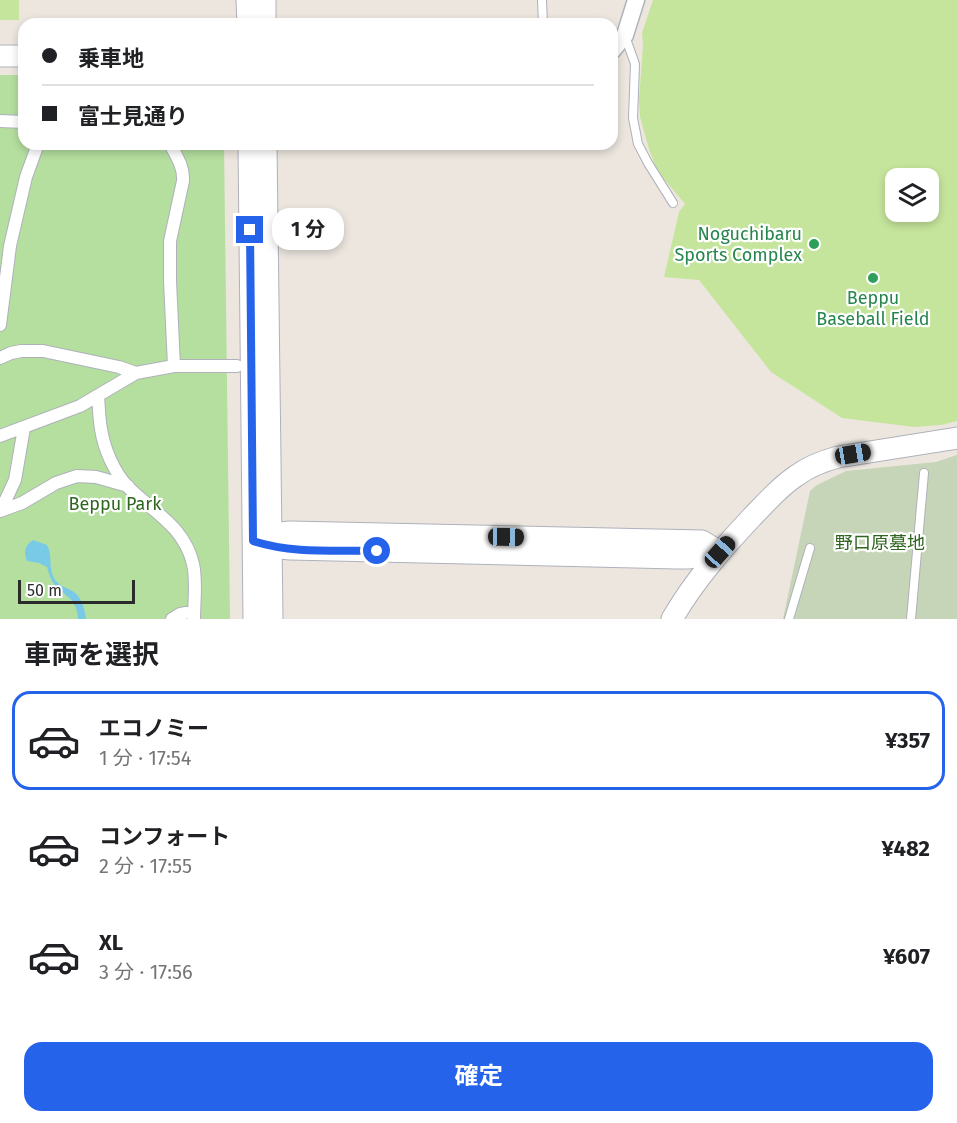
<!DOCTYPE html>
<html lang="ja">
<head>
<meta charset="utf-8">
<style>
  body { margin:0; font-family:"Fira Sans","Noto Sans JP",sans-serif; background:#f2f2f2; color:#202124; height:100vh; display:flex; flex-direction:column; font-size:22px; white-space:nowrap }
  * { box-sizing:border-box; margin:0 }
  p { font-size:20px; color:#757577 }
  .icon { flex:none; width:33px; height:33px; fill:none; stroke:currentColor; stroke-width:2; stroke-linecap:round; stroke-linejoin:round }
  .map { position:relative; height:619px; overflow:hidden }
  .details { display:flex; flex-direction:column; background:#fff; flex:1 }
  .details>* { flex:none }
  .hud { position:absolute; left:18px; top:18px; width:600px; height:132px; border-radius:18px; box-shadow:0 3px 9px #0003; display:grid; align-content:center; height:132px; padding:0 24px; background:#fff }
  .controls { position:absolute; left:885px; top:168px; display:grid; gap:12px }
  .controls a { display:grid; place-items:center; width:54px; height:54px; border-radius:12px; background:#fff; box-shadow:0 3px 9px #0003; font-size:30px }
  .scale { position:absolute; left:18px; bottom:15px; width:117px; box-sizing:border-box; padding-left:6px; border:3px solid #2b2b2b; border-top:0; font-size:16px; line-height:21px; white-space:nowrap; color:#2b2b2b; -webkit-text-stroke:4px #fff; paint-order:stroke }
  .end { position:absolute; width:27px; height:27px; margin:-14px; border:8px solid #2563eb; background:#fff; box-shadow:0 0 0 3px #fff }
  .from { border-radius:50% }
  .bubble { position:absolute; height:42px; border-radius:18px; background:#fff; box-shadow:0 3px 9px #0003; font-size:20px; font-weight:700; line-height:42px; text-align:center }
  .car { position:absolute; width:18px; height:36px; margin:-18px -9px; border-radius:8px; box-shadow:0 0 4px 2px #0007; background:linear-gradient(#222 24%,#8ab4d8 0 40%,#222 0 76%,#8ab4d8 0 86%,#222 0) }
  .hud b { display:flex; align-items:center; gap:21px; height:57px; font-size:22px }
  .hud b+b { border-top:2px solid #e0e0e0 }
  .hud i { width:15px; height:15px; background:#202124 }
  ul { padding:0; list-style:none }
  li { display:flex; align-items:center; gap:18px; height:99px; margin:0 12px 9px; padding:0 12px; border:3px solid transparent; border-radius:18px }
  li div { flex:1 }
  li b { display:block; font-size:22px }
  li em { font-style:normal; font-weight:700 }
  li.current { border-color:#2563eb }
  li>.icon { width:54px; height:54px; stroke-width:1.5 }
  h2 { padding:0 24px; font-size:27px; line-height:72px }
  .action { display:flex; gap:12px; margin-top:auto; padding:12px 24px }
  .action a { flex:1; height:69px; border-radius:18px; background:#2563eb; color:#fff; font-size:24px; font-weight:700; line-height:69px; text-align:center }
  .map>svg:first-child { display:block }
</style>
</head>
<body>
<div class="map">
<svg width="957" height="619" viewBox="0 0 957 619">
  <rect width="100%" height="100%" fill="#ece6df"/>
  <path fill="#b5df9f" d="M0,75H24V144H224L230,619H0Z"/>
  <path fill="#c6d5b7" d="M957,455V619H783L810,491L817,485L846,471L936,462Z"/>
  <path fill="#c6e59c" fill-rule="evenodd" d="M0,0H19V20H0Z
    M653,0H957V421L941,425L914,427L842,418L771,372L699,280L664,277L679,212L685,204L664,179L655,165L649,149L640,117L639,100L643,45L642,33ZM896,178H928V212H896Z"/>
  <path fill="#79cae7" d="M33,540L47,545C53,555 48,568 54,578C59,587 67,587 74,592C82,598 85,610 86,619H78C77,598 66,598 54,584C50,579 49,573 47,567L39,563L27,561C23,552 25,545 33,540Z"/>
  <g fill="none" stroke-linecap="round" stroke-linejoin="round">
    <defs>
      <path id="service" d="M542,0L543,24
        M625,36L635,64L633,118L638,144L648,163L673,203
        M789,619L810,548
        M911,619L924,473"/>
      <path id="pedestrian" d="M0,121L24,122
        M170,144C177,157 184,167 183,181L170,241V281L174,366
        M0,325L10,246L26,177L38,144
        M0,358L11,353L21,351H43L119,367L136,373L174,366H237
        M98,396C99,407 99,418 101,429C104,449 114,472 128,487C153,512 184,526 193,564C197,582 194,600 194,619
        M0,436L80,406L136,373
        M1,510L15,480L24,428
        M0,511L22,503L56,483L77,476L96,477L128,486
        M172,619L180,614L194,611"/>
      <path id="minor" d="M612,51L625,35L636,0"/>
      <path id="tertiary" d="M247,0L248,24
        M265,0V24
        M0,56H24
        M249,144L254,619
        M266,144L272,619
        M260,538L271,534L290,532L702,541L720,552
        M260,543L271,547L290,549L677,558H689L720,552
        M672,619C694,581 722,549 752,517C766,503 779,487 796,476C808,467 823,461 838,457L957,438"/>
    </defs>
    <use href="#service" stroke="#afb1bb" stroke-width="10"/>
    <use href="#pedestrian" stroke="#afb1bb" stroke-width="14"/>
    <use href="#minor" stroke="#afb1bb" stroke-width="19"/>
    <use href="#tertiary" stroke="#afb1bb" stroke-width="23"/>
    <use href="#service" stroke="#fff" stroke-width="8"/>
    <use href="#pedestrian" stroke="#fff" stroke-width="12"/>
    <use href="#minor" stroke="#fff" stroke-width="16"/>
    <use href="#tertiary" stroke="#fff" stroke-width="21"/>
  </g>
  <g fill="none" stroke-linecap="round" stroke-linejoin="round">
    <path stroke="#2563eb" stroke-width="8" d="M250,230L253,541C293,554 335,550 377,551"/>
  </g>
  <g fill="#2e9e5b" stroke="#fff" stroke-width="2">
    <circle cx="814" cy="244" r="6"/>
    <circle cx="873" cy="278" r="6"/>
  </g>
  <g text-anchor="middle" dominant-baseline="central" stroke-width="4.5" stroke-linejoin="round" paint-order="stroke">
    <g font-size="18" fill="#27864d" stroke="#fff" text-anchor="end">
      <text x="802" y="234">Noguchibaru<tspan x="802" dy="21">Sports Complex</tspan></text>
      <text x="873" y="298" text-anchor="middle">Beppu<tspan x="873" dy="21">Baseball Field</tspan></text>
    </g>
    <g font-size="18" fill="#2e651f" stroke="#fff">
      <text x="115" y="504">Beppu Park</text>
      <text x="880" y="543">野口原墓地</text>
    </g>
  </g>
</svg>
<div class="controls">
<a><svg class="icon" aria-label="layers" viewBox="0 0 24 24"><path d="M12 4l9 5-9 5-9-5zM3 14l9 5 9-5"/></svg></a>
</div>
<div class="scale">50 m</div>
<i class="end from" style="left:377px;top:551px"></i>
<i class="end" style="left:250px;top:230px"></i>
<div class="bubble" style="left:272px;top:208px;width:72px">1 分</div>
<i class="car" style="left:853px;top:454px;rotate:81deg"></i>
<i class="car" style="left:506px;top:537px;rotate:91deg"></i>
<i class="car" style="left:720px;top:552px;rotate:42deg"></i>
<div class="hud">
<b><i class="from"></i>乗車地</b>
<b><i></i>富士見通り</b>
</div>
</div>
<section class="details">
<h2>車両を選択</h2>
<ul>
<li class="current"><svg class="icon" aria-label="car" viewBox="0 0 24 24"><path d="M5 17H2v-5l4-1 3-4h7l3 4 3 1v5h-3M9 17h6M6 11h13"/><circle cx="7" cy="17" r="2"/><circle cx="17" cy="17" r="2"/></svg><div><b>エコノミー</b><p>1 分 · 17:54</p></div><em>¥357</em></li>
<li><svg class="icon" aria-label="car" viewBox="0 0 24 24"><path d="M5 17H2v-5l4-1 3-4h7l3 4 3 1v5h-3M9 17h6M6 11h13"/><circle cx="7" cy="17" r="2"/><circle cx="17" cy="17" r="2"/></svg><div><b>コンフォート</b><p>2 分 · 17:55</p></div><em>¥482</em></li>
<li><svg class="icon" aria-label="car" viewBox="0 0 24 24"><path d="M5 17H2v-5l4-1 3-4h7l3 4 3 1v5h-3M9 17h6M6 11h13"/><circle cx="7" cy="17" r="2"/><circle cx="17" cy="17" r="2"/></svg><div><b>XL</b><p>3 分 · 17:56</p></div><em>¥607</em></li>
</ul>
<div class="action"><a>確定</a></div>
</section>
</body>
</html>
